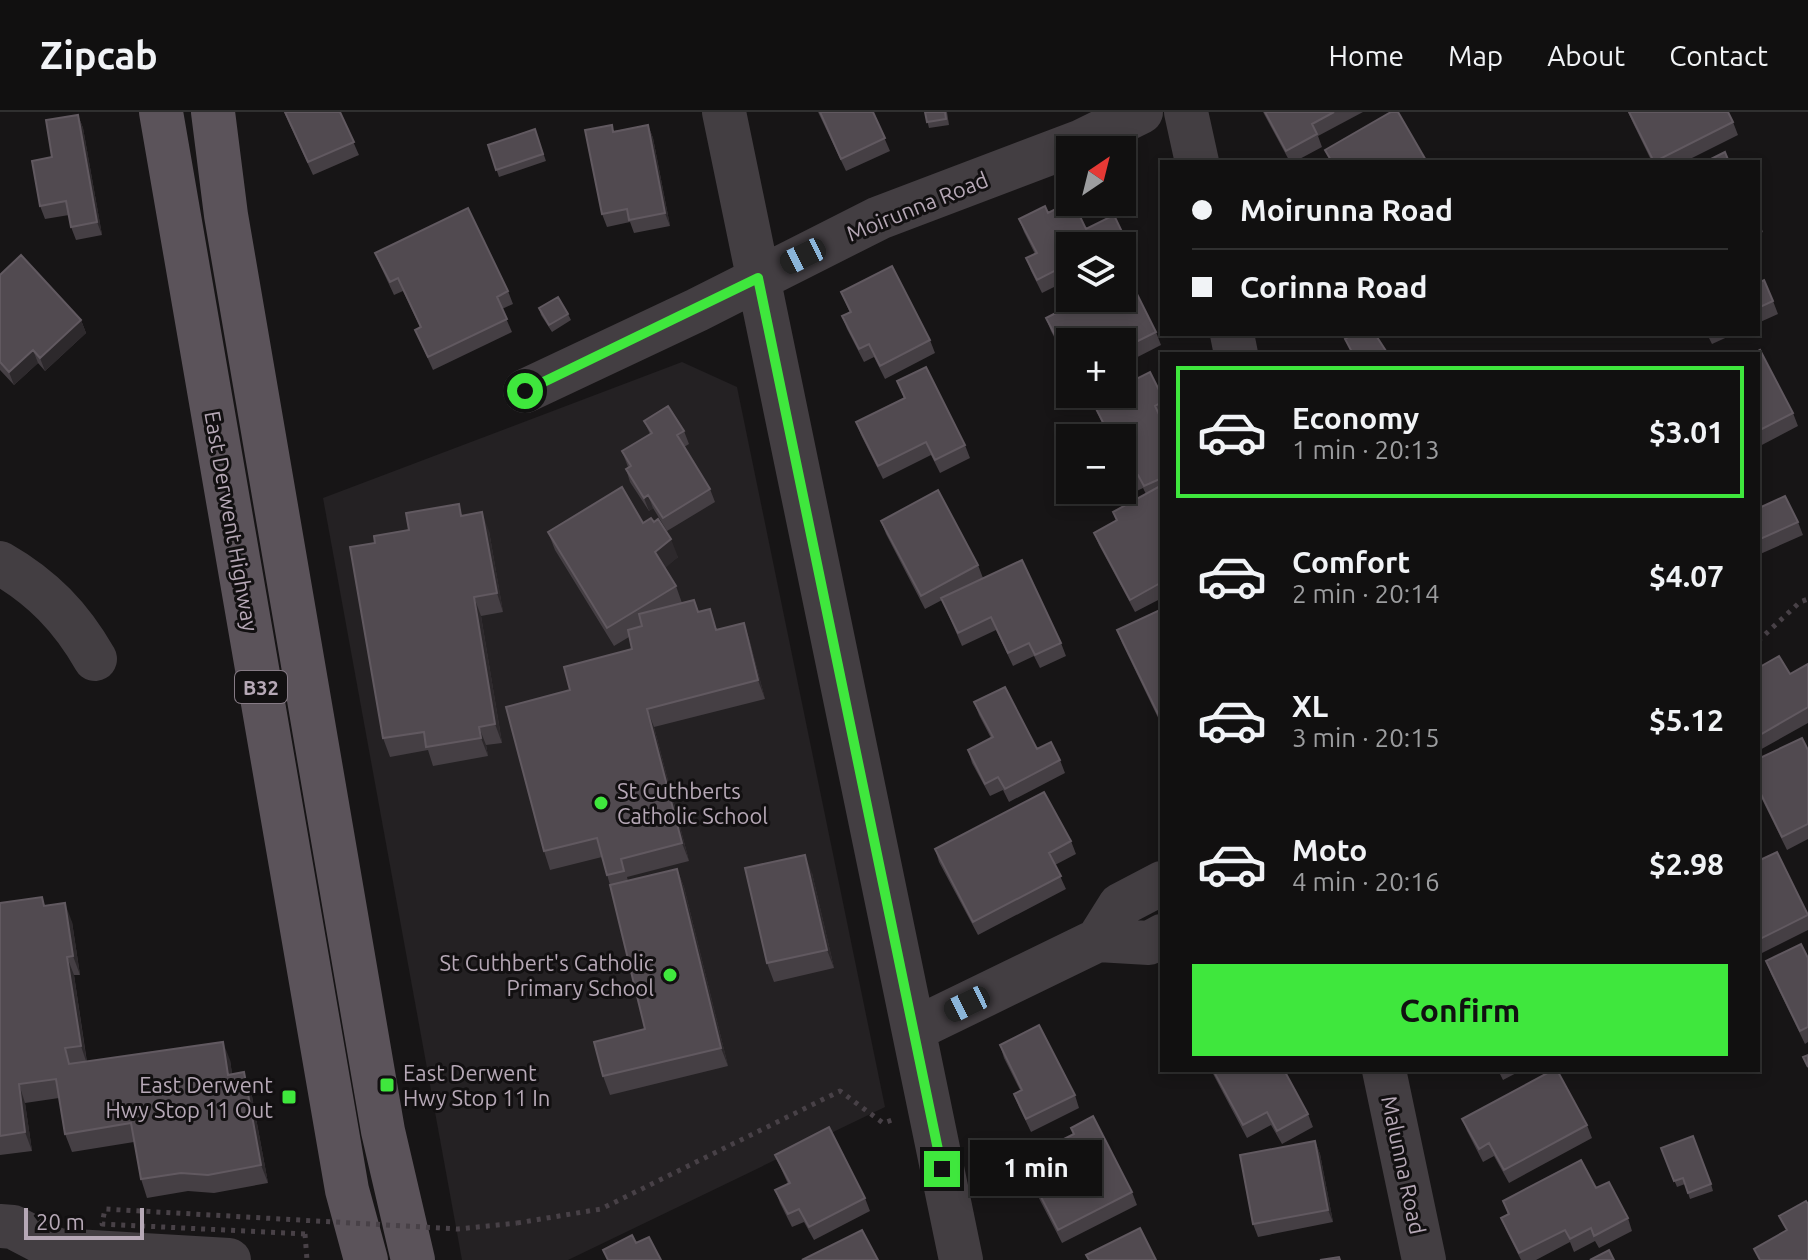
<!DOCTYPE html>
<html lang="en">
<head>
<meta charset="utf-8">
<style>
  body { margin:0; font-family:Ubuntu,sans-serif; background:#1e1e1e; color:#f1f3f6; height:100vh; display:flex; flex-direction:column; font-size:30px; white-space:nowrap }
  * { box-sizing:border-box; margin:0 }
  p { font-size:26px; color:#9c9d9f }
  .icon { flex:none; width:44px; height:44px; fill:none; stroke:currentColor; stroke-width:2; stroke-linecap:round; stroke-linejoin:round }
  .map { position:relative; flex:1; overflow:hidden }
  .details { position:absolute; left:1160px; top:240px; width:600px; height:720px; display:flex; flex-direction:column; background:#111010; border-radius:0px; box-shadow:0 4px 12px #0003,0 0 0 2px #303030 }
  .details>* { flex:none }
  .top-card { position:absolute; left:1160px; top:48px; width:600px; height:176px; border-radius:0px; box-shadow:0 4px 12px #0003,0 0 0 2px #303030; display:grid; align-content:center; height:176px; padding:0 32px; background:#111010 }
  .needle { width:52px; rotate:35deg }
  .tools { position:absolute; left:1056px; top:24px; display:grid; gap:16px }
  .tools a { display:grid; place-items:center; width:80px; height:80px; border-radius:0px; background:#111010; box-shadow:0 4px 12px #0003,0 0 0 2px #303030; font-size:40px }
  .scale { position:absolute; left:24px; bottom:20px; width:120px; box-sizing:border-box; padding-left:8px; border:4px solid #b6a8b6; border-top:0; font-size:22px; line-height:28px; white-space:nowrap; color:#b6a8b6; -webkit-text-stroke:6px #121011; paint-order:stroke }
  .end { position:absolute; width:36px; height:36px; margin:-18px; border:10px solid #3fe73d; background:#111; box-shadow:0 0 0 4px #111 }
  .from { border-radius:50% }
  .bubble { position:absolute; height:56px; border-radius:0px; background:#111010; box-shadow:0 4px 12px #0003,0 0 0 2px #303030; font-size:26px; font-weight:700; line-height:56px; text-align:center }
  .car { position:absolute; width:24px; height:48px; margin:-24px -12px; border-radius:10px; box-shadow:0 0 6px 2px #0007; background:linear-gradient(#222 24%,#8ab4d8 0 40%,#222 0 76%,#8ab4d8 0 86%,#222 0) }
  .top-card b { display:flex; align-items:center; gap:28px; height:76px; font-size:30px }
  .top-card b+b { border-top:2px solid #303030 }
  .top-card i { width:20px; height:20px; background:#f1f3f6 }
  ul { padding:14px 0 0; list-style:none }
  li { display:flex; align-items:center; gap:24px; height:132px; margin:0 16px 12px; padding:0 16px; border:4px solid transparent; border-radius:0px }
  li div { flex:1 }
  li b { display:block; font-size:30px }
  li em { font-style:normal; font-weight:700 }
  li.selected { border-color:#3fe73d }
  li>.icon { width:72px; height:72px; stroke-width:1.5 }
  .button { display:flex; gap:16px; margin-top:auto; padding:16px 32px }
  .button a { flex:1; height:92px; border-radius:0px; background:#3fe73d; color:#111; font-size:32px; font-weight:700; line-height:92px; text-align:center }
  header { display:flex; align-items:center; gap:48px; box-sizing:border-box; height:112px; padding:0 40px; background:#111010; border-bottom:2px solid #303030 }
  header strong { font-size:38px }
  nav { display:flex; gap:44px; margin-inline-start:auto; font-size:28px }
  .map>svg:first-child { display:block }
</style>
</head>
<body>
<header>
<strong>Zipcab</strong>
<nav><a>Home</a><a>Map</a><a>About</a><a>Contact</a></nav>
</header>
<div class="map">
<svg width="1808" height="1148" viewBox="0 0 1808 1148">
  <rect width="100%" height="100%" fill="#171516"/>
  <path fill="#242123" d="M682,250L737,275L885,995L568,1148H462L323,386Z"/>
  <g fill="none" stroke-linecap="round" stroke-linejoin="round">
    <path stroke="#484147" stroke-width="5" stroke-dasharray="4 6" stroke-linecap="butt" d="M1758,529L1800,490L1808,487
      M517,1111L601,1097L840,979L883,1011L892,1008
      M305,1122L307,1148"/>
    <path stroke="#433e42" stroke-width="44" d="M724,0L961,1148
      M1186,0L1197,50
      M1232,222L1236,242
      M525,279L697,198L879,106L1082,29L1141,0
      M0,451C42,475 71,505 95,547
      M1098,828L1149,831L1162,824
      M915,917L1098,828L1120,793L1162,771
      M1384,958L1424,1148
      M0,1114L13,1115L57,1138L229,1148"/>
    <path stroke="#5b535a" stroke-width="44" d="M161,0L347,1078L366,1148
      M213,0L226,103L383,1019L413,1148"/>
    <path stroke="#484147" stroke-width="5" stroke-dasharray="4 6" stroke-linecap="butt" d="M305,1122L102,1112L105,1097L458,1117L517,1111"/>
  </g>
  <path fill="#453f44" d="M284,0H340L359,43L313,63Z
    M818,0H873L890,39L846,59Z
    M925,0H947L949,13L929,16Z
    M1263,0H1363L1318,24L1322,35L1294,50H1290Z
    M1628,0L1733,10L1738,23L1684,50H1652L1633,11Z
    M78,3L83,16L102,123L76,128L71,115L69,103L45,107L40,94L52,45Z
    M648,13L653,26L670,114L634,121L630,110L607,115L602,102L614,19Z
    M535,17L546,49L499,65L488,33Z
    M1048,101L1086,117L1124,124L1129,137L1122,140V134H1070V167L1042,181L1031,159L1026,146L1035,142L1024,120L1019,107Z
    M1758,107L1763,120L1758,122Z
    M375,141L508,179L513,192L502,197L512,220L433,258L415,218L420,215L403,179L394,183L380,153Z
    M0,163L81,208L86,221L45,259L38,251L14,273L0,258Z
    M1758,171L1773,189L1778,202L1758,211Z
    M841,180L930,228L935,241L885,267L874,245L864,250L847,217L842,204L850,201Z
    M539,196L568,202L571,208L552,220L541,203Z
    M1046,206L1156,220L1161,233L1122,253V230H1070V256L1051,219Z
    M1707,222H1734L1712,232Z
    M1758,242L1793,301L1798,314L1758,335Z
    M897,269L965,333L970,346L940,361L931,343L883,367L861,323L856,310L904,286Z
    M1162,284V305L1161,306L1162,309V486L1135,500L1099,433L1094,421L1116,409L1113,400L1146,382L1143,376L1122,386L1118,378H1122V326H1109L1092,289Z
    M644,309L684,319L689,332L684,335L710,377L715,390L667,419L653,396L649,399L630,370L626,357L628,355L622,339L650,322Z
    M1758,395L1759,396L1798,410L1803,423L1758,443Z
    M463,404L489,419L503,500L481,504L502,631L486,633L488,644L433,654L428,638L390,645L383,626L375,431L409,418Z
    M881,409L978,453L983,466L1061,531L1066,544L1040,556L1034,544L1013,554L996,518L962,534L942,488L925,497L886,422Z
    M643,411L678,445L664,456L676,474L682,491L694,488L699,500L718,518L744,511L750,530L765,587L654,615L689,749L627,765L628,769L677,757L684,775L728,954L610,983L603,964L645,917L610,773L602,745L550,758L544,739L570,578L632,537L629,525L614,534L555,438L548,420Z
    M1162,497V614L1122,531L1117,518Z
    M1808,552V611L1758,639V556L1790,562Z
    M974,590L1037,637L1060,648L1065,661L1009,690L1003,678L990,684L972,651L968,638L991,626L979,603Z
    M1808,638V727L1787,738L1758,679V647Z
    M1071,729L1076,742L1055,753L1066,777L978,823L939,750L935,737Z
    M1758,749L1808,802V818L1758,843Z
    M812,761L834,856L774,870L767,851Z
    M0,791L45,794L72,810L80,863H74L87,950L230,948L232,962L251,979L268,1071L214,1081L188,1079L147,1086L141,1067L134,1030L72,1040L65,1022L59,986L25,991L32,1039L0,1043Z
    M1808,846V930L1805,932L1771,862L1766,849Z
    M1000,933L1075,983L1079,996L1031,1020L1019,995L1014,982L1020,978L1004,946Z
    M1211,958H1284L1308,1002L1313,1015L1282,1032L1271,1013L1247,1026Z
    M1498,958H1522L1503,968Z
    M1462,1007L1587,1013L1592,1026L1509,1071L1494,1044L1483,1050L1467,1019Z
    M1315,1029L1320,1042L1333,1110L1258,1125L1253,1112Z
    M1661,1036L1711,1072L1713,1079L1690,1087L1685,1072L1677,1075Z
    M775,1043L865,1086L870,1099L814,1128L804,1110L792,1115L780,1091L775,1078L788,1072Z
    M1022,1048L1132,1080L1137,1093L1062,1131L1026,1061Z
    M1596,1076L1628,1106L1632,1119L1599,1136L1595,1129L1574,1140L1570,1130L1536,1148H1521L1506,1118L1501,1106L1508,1102L1503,1089Z"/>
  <path fill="#2d292c" d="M78,3L83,16L102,123L97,110Z
    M648,13L653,26L670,114L665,101Z
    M81,208L86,221L45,259L40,246Z
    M33,238L38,251L14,273L9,260Z
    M648,383L653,396L649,399L644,386Z
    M482,400L489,419L503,500L497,481Z
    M671,427L678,445L662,459L655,440Z
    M474,485L481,504L502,631L495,612Z
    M744,511L750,530L765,587L758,568Z
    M647,597L654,615L689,749L682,731Z
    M479,615L486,633L488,644L481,626Z
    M805,743L812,761L834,856L827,838Z
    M677,757L684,775L728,954L721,936Z
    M65,791L72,810L80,863L73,844Z
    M67,845L74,863L87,952L81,934Z
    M223,930L230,948L235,981L228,963Z
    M244,960L251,979L268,1071L261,1053Z
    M19,972L25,991L32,1039L25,1020Z
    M1315,1029L1320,1042L1333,1110L1328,1098Z"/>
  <path fill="#514a50" stroke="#615960" stroke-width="2" d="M285,0H340L354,30L308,50Z
    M820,0H873L885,26L841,47Z
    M925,0H945L946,7L927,10Z
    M1265,0H1334L1312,12L1317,22L1286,39Z
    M1391,0H1398L1427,50H1332L1325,38Z
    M1629,0H1728L1733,10L1654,50Z
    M78,3L97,110L71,115L66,89L40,94L32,49L52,45L46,8Z
    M612,13L613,20L648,13L665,101L629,108L627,97L602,102L585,18Z
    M535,17L543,42L496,58L488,33Z
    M1725,40L1729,50H1705Z
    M1070,90H1073L1086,117L1114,103L1124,124L1104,134H1070V151L1037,168L1026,146L1037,141L1019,107L1045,94L1048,101Z
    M468,96L508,179L497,185L507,207L428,245L415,218L421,215L398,166L390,170L375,141Z
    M21,143L81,208L40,246L33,238L9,260L0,250V163Z
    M892,154L930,228L880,254L869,232L859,237L842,204L851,200L841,180Z
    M1128,164L1156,220L1122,237V230H1070V252L1046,206L1085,186H1122V167Z
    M1764,168L1773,189L1758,196V171Z
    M558,185L568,202L549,213L539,196Z
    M1354,222H1375L1388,242H1353L1345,227Z
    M1760,238L1793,301L1758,319V242H1753Z
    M926,255L965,333L935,348L926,330L878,354L856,310L905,286L897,269Z
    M1150,260L1162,284V290L1155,294L1162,309V366L1144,374L1138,363L1122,371V326H1111L1092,289L1106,282H1122V274Z
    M668,294L684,319L677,323L710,377L663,406L648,383L644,386L626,357L631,354L622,339L652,321L644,309Z
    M1162,373V470L1130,488L1094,421L1117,408L1113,400Z
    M622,375L643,411L651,406L654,410L658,407L671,427L655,440L676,474L607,516L548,420Z
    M938,378L978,453L921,484L881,409Z
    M1785,384L1798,410L1758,428V395L1759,396Z
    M459,392L461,404L482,400L497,481L474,485L495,612L479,615L481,626L426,635L424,620L383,626L350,435L375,431L374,424L409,418L406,401Z
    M1022,448L1061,531L1035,543L1029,531L1008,541L991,505L958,521L941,486Z
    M694,488L698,500L710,497L716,518L744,511L758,568L647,597L682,731L621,747L624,759L607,763L597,726L544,739L506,595L570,578L564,555L632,537L628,518L642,514L639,502Z
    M1162,497V603L1159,604L1117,518Z
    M1779,544L1790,562L1808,552V595L1758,624V556Z
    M1005,575L1037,637L1051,630L1060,648L1005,677L998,665L985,672L968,638L993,625L974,590Z
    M1802,626L1808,638V712L1782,725L1758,676V647Z
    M1044,680L1071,729L1049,741L1061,764L973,810L935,737Z
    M1777,740L1808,803L1758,828V749Z
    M805,743L827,838L767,851L745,756Z
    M677,757L721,936L603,964L594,930L645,917L610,773Z
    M42,785L44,794L65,791L73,844L67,845L81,934L65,936L69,952L223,930L228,963L244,960L261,1053L208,1063L181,1061L141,1067L131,1011L65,1022L56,967L19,972L25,1020L0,1024V791Z
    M1801,832L1808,846V915L1800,919L1766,849Z
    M1039,913L1075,983L1026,1007L1014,982L1022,978L1000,933Z
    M1808,943V955L1803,945Z
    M1213,958H1284L1308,1002L1277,1019L1267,1000L1243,1013Z
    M1553,958H1557L1587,1013L1504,1058L1489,1031L1479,1037L1462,1007Z
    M1093,1004L1132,1080L1058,1118L1022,1048L1074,1022L1071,1016Z
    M829,1015L865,1086L809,1115L799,1097L788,1102L775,1078L790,1071L775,1043Z
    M1693,1024L1711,1072L1688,1081L1683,1066L1674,1069L1661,1036Z
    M1315,1029L1328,1098L1253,1112L1240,1043Z
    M1581,1048L1596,1076L1609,1070L1628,1106L1594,1124L1591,1116L1570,1127L1565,1118L1519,1141L1501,1106L1509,1102L1503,1089Z
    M1806,1089L1808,1092V1148H1760L1754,1137L1787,1118L1779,1104Z
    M1140,1116L1156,1148H1089L1086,1143Z
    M862,1118L878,1148H802Z
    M632,1123L636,1131L649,1125L661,1148H608L603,1138Z
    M1609,1138L1614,1148H1590Z
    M1339,1145L1340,1148H1320Z"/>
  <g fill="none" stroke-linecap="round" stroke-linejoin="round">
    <path stroke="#3fe73d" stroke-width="10" d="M525,279L758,166L942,1057"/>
  </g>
  <g fill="#3fe73d" stroke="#121011" stroke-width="3">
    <circle cx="601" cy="691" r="8"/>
    <circle cx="670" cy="863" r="8"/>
    <rect x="379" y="965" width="16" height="16" rx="4"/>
    <rect x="281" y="977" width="16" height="16" rx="4"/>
  </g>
  <g text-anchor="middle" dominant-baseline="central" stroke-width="6" stroke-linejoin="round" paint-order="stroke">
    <rect fill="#121011" stroke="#857a84" stroke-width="2" x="235" y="559" width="52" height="32" rx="6"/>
    <g font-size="20" font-weight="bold" fill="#b6a8b6">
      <text x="261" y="575">B32</text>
    </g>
    <g font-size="22" fill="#b6a8b6" stroke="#121011">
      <text transform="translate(917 94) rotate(-22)">Moirunna Road</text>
      <text transform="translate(232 409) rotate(80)">East Derwent Highway</text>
      <text transform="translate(1404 1053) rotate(78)">Malunna Road</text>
    </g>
    <g font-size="22" fill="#b6a8b6" stroke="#121011" text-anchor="start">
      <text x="617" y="678">St Cuthberts<tspan x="617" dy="25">Catholic School</tspan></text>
      <text x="654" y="850" text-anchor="end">St Cuthbert's Catholic<tspan x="654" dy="25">Primary School</tspan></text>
      <text x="403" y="960">East Derwent<tspan x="403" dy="25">Hwy Stop 11 In</tspan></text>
      <text x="273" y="972" text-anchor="end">East Derwent<tspan x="273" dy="25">Hwy Stop 11 Out</tspan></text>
    </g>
  </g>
</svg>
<div class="tools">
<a><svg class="needle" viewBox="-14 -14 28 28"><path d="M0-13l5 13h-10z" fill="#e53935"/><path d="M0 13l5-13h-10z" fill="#9c9d9f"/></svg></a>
<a><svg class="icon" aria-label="layers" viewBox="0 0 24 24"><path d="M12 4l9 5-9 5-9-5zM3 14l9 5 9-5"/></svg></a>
<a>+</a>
<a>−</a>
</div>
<div class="scale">20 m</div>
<i class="end from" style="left:525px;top:279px"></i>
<i class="end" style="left:942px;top:1057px"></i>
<div class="bubble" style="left:970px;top:1028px;width:132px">1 min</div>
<i class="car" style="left:803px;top:144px;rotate:244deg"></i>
<i class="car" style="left:967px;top:892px;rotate:244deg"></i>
<div class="top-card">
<b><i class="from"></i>Moirunna Road</b>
<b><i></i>Corinna Road</b>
</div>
<section class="details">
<ul>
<li class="selected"><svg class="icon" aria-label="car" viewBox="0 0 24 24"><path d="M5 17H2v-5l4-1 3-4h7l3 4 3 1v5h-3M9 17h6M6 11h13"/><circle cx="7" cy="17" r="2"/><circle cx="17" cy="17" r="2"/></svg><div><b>Economy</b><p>1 min · 20:13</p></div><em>$3.01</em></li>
<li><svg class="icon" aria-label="car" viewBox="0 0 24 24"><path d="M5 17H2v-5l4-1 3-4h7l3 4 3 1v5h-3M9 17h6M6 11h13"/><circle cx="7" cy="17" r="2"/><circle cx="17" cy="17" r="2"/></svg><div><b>Comfort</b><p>2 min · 20:14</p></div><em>$4.07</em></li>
<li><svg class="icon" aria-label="car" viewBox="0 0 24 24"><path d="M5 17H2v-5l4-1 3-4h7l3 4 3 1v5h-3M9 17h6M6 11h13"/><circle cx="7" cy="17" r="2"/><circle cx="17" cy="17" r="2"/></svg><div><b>XL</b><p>3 min · 20:15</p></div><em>$5.12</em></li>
<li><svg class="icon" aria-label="car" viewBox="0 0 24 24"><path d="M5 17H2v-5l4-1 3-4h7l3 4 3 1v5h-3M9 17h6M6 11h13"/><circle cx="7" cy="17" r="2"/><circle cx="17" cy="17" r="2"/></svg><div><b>Moto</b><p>4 min · 20:16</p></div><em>$2.98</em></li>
</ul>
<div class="button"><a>Confirm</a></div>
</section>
</div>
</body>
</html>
